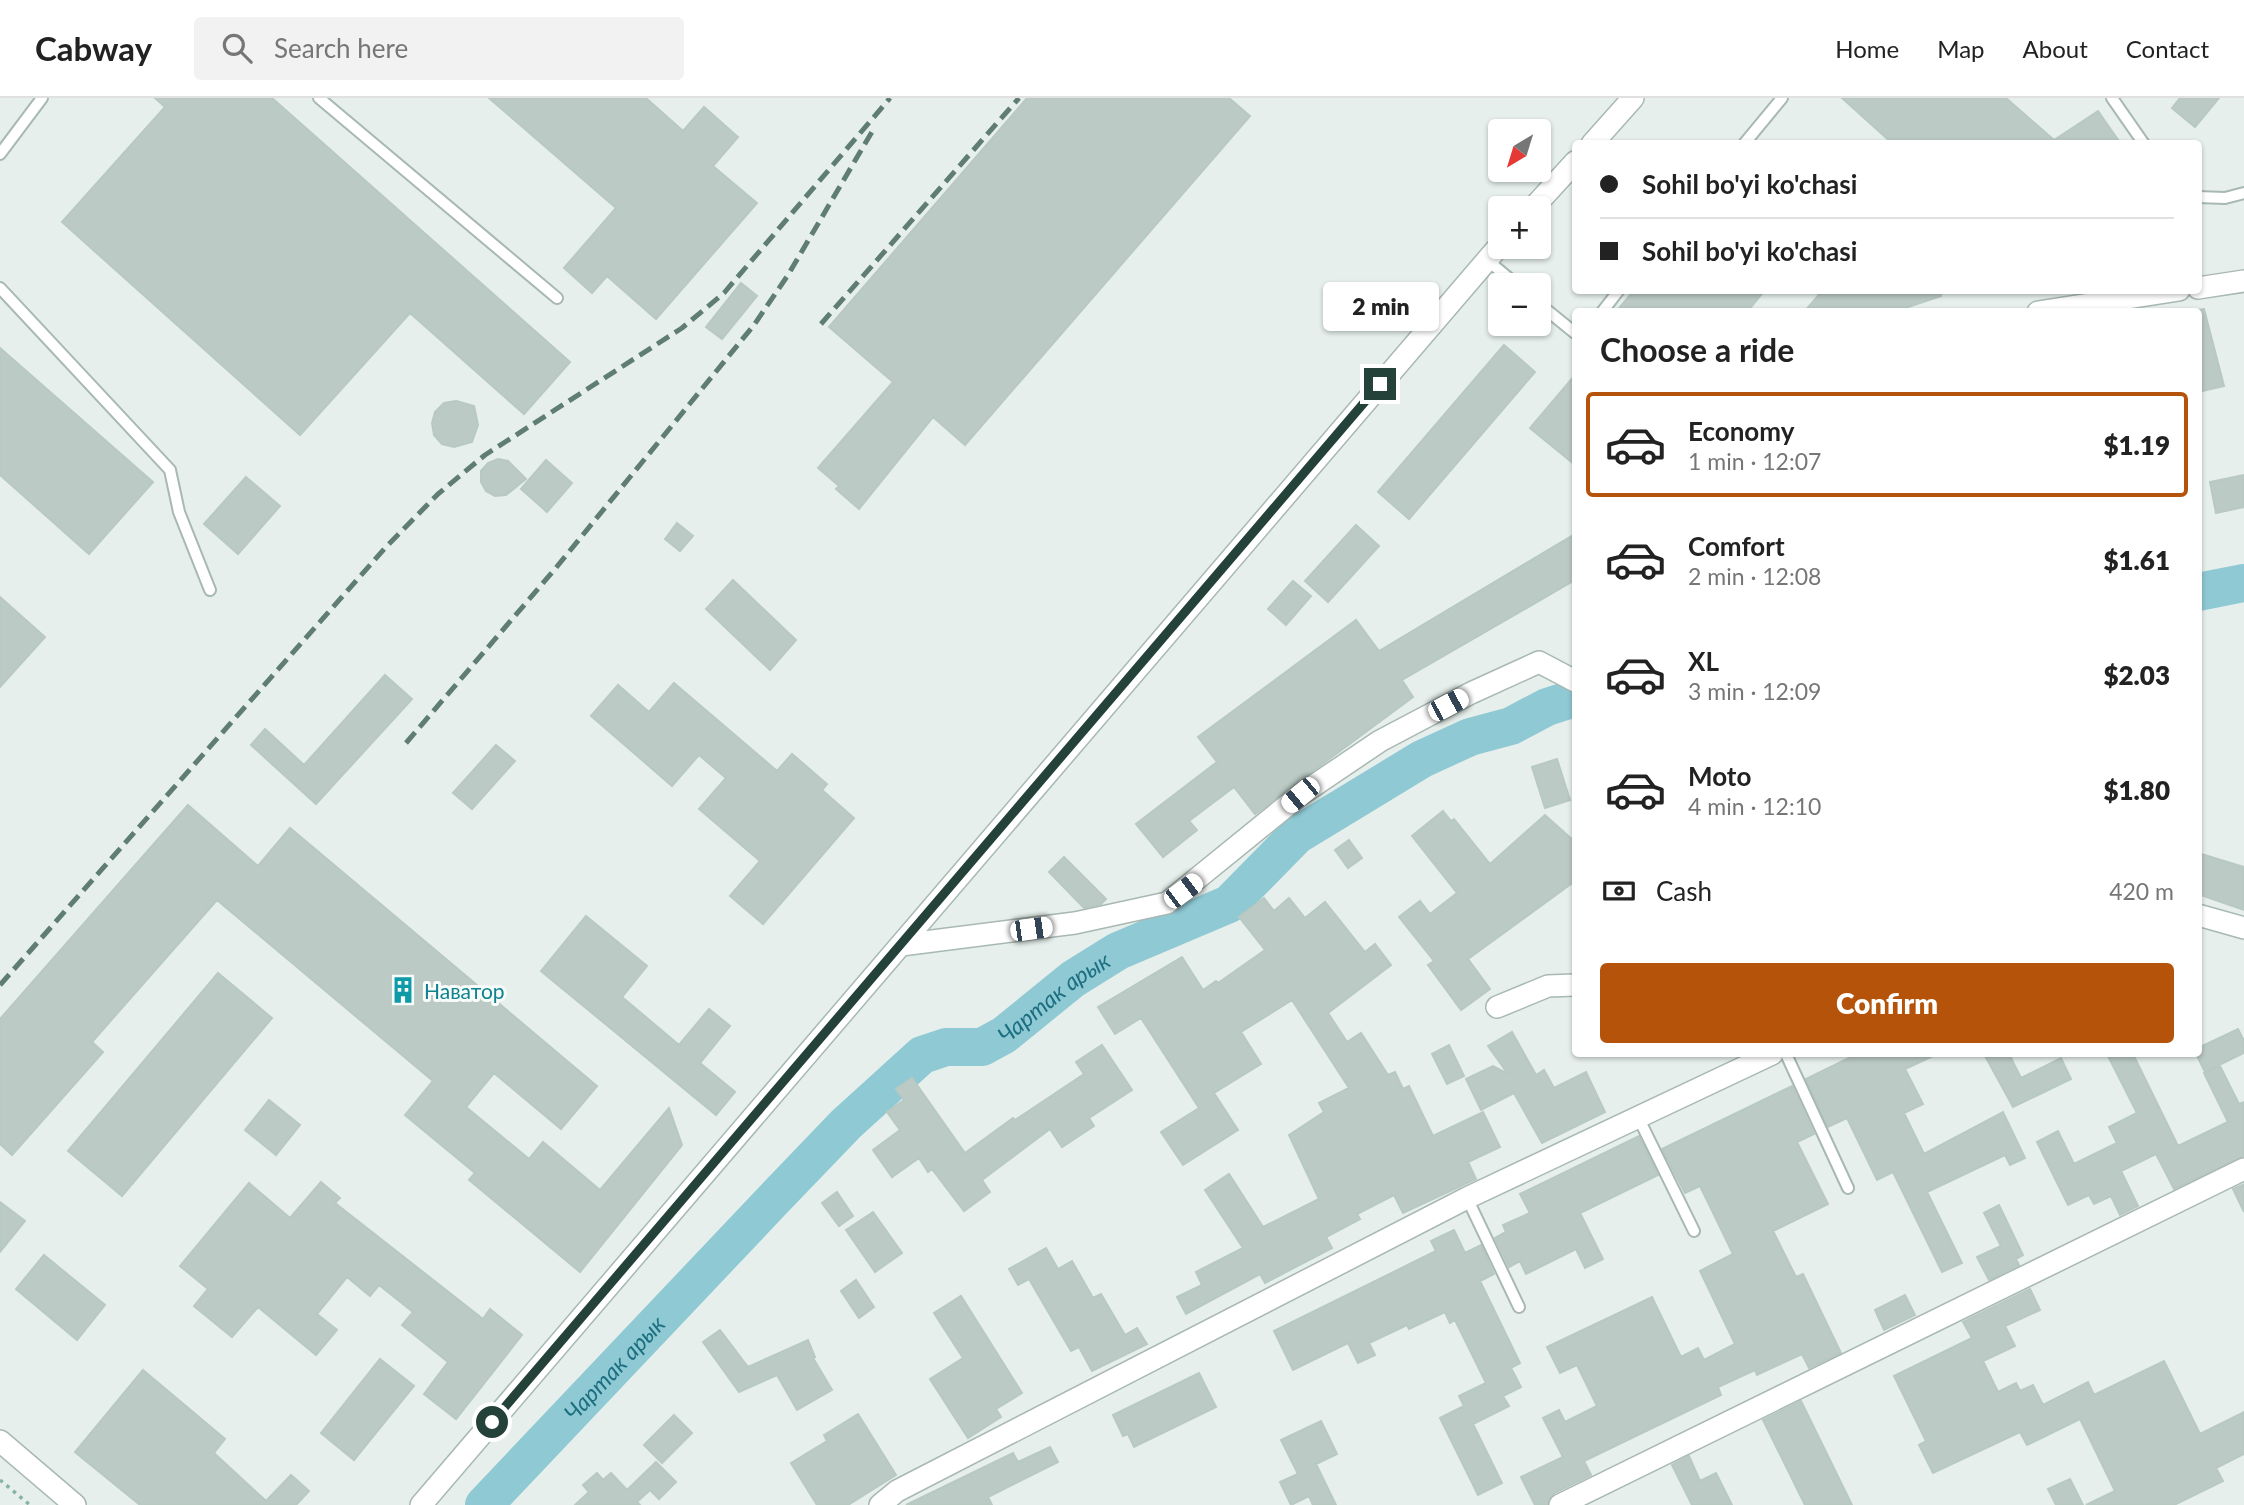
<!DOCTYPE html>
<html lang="en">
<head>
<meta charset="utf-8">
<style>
  body { margin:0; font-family:Lato,sans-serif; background:#f2f2f2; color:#222; height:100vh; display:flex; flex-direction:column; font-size:26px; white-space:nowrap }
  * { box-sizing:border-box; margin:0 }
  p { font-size:23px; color:#767676 }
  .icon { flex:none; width:38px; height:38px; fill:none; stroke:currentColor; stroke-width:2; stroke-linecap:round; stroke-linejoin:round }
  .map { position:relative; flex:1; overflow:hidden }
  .drawer { position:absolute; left:1572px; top:210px; width:630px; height:749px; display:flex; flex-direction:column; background:#fff; border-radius:7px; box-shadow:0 2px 5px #0004 }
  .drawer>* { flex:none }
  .banner { position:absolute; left:1572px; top:42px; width:630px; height:154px; border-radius:7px; box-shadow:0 2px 5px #0004; display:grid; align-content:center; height:154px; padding:0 28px; background:#fff }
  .needle { width:46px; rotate:218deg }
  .buttons { position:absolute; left:1488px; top:21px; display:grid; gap:14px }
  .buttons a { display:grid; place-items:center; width:63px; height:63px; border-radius:7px; background:#fff; box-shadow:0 2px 5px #0004; font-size:35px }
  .end { position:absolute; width:32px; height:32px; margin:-16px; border:9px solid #24423a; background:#fff; box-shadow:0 0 0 4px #fff }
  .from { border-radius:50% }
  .bubble { position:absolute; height:49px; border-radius:7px; background:#fff; box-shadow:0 2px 5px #0004; font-size:23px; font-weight:800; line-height:49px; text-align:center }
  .car { position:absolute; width:21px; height:42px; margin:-21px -10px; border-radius:9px; box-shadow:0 0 5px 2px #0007; background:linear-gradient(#fff 24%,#345 0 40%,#fff 0 76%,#345 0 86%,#fff 0) }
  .banner b { display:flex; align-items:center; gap:24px; height:66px; font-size:26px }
  .banner b+b { border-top:2px solid #e0e0e0 }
  .banner i { width:18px; height:18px; background:#222 }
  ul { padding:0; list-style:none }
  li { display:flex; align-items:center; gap:21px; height:105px; margin:0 14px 10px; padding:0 14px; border:4px solid transparent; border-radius:7px }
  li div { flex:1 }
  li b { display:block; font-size:26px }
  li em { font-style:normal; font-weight:800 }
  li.selected { border-color:#b45309 }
  li>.icon { width:63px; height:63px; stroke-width:1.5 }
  h2 { padding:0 28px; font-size:32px; line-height:84px }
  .pay { display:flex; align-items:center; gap:18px; height:77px; padding:0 28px; font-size:26px }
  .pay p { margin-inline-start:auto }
  .action { display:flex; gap:14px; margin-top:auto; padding:14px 28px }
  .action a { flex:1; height:80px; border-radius:7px; background:#b45309; color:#fff; font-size:28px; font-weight:800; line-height:80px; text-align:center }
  header { display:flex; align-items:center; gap:42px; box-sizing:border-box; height:98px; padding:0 35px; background:#fff; border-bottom:2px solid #e0e0e0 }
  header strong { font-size:33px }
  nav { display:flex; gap:38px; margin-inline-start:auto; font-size:24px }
  .search { width:490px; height:63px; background:#f2f2f2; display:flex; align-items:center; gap:18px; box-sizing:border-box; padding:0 24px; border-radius:7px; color:#767676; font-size:26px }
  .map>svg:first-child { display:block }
</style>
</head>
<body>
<header>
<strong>Cabway</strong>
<div class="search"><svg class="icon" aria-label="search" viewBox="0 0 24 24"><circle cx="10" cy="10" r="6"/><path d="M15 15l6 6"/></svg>Search here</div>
<nav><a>Home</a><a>Map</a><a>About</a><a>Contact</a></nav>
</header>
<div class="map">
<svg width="2244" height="1407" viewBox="0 0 2244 1407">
  <rect width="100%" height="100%" fill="#e6efeb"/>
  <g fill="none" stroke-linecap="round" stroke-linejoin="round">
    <g stroke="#8ec9d4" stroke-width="38">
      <path d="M2198,494L2244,485"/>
      <path id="s1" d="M484,1407L774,1101L846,1026L922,957L946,949H982L1004,937L1073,881L1118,853L1229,806L1297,737L1422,661L1470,639L1511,628L1547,609L1575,600"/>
    </g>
  </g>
  <path fill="#bbcac4" stroke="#b8c9c2" stroke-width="2" d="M155,0H272L570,264L524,316L410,215L300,337L62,124L165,9Z
    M489,0H646L683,33L704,9L738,39L713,68L757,105L656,221L607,178L592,195L564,170L616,110Z
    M1027,0H1229L1250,18L965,347L933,319L859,411L836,391L839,388L818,370L893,284L829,229Z
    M1842,0H2006L2054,42L2098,13L2121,46H1893Z
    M2180,0H2219L2195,29L2172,10Z
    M741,185L757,198L722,241L706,229Z
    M1634,192H1765L1747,214H1616Z
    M1823,192H1940L1941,198L1893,214H1804Z
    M2204,211L2224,288L2198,294V212Z
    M1504,247L1535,274L1409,421L1378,394Z
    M0,250L153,384L89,456L0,377Z
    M1575,277V367L1530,330Z
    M456,303L474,308L478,327L472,344L454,349L442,346L434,337L432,325L435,314L444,305Z
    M498,361L508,363L526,381L506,397L495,398L486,393L481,384V373L488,365Z
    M546,362L572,385L547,414L521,391Z
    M2244,377V409L2216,415L2210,384Z
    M246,379L280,408L238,456L204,426Z
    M677,425L693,438L680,453L665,441Z
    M1356,427L1379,448L1328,504L1305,483Z
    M1575,436V482L1402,582L1413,599L1255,716L1234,689L1189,723L1197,732L1163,759L1136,726L1217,664L1198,639L1356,522L1379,553Z
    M733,482L796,542L770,572L706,511Z
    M1293,483L1311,498L1286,527L1268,511Z
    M0,499L45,539L0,589Z
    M385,577L412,601L316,706L251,647L265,631L304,667Z
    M674,585L777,673L792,656L827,686L822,692L854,720L763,826L730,798L760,763L699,711L726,680L699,657L672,688L591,618L618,587L649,614Z
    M496,647L515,663L472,711L453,695Z
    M1557,661L1570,702L1545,710L1532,669Z
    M188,707L258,768L290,730L597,988L561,1031L494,975L466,1009L529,1061L543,1044L600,1092L669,1010L682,1047L580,1174L469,1082L475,1075L405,1017L433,983L217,802L92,944L103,954L12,1057L0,1046V921Z
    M1443,713L1451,723L1454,721L1490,766L1545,717L1575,744V783L1468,861L1490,891L1461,912L1428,867L1434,863L1399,819L1420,803L1430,816L1457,795L1412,738Z
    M1349,742L1362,760L1348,770L1335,752Z
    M2198,755L2244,769V812L2198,796Z
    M1064,759L1106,801L1101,806L1084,810L1049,774Z
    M1264,800L1274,813L1289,800L1305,820L1325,804L1365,854L1375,846L1391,867L1328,915L1347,944L1361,935L1388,977L1395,974L1403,991L1409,988L1433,1038L1483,1014L1500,1049L1468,1064L1476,1081L1403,1115L1394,1097L1357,1116L1360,1121L1326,1139L1332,1150L1265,1185L1260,1176L1186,1216L1177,1199L1202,1187L1196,1174L1243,1150L1205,1092L1229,1076L1263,1129L1319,1101L1289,1037L1324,1014L1319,1005L1349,990L1292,902L1241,934L1261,966L1214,995L1238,1032L1183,1067L1161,1034L1199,1010L1141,920L1115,936L1098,909L1182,859L1203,892L1216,883L1218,885L1265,852L1239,819Z
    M586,818L647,868L622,899L679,947L709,911L730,928L700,965L735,994L716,1017L541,873Z
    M218,875L272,920L122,1098L68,1053Z
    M2238,931L2244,943V955L2205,974L2196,956L2198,950Z
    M1512,934L1536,977L1544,972L1554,990L1586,974L1605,1014L1542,1045L1514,995L1481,1012L1466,981L1493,968L1508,976L1488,948Z
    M1102,947L1132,992L1089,1020L1094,1028L1062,1049L1050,1031L982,1082L990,1094L964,1113L932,1071L928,1074L919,1060L892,1079L873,1052L900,1032L887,1014L904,1002L896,991L912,980L965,1055L1013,1020L1015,1022L1084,976L1076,964Z
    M1449,947L1464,978L1447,986L1432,956Z
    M1857,956H1937L1905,971L1923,1006L1904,1015L1924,1056L2003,1014L2025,1060L2010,1067L2005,1057L1927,1094L1962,1165L1942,1174L1893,1074L1877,1082L1847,1020L1828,1029L1806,981Z
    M1984,956H2009L2021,980L2061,960L2071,981L2013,1009Z
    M2107,956H2133L2178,1048L2228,1024L2204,975L2220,968L2239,1006L2244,1004V1058L2174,1091L2156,1056L2121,1073L2138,1108L2120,1117L2111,1098L2094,1106L2089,1097L2068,1107L2037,1044L2058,1033L2074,1066L2117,1045L2109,1029L2137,1015Z
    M1792,988L1814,1036L1797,1044L1828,1106L1773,1133L1796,1179L1803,1176L1841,1255L1809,1270L1802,1256L1757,1277L1755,1272L1718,1289L1721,1297L1584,1363L1591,1377L1554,1395L1547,1407H1535L1521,1379L1563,1359L1543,1320L1559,1312L1565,1324L1597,1308L1577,1267L1560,1275L1547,1249L1652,1199L1681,1259L1698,1250L1704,1262L1735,1246L1700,1173L1733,1156L1700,1088L1685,1095L1662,1051Z
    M269,1002L300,1027L276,1057L245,1032Z
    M1639,1038L1658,1077L1580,1115L1603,1161L1585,1170L1576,1151L1526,1176L1520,1163L1509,1169L1495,1140L1506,1134L1503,1127L1530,1115L1520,1096Z
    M321,1084L340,1100L335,1105L483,1221L490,1211L522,1237L456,1321L424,1296L448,1264L402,1227L413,1214L379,1187L370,1198L347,1179L317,1216L337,1232L316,1257L258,1209L232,1239L194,1208L208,1191L180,1168L249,1085L290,1120Z
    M2244,1086V1114L2233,1091Z
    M837,1094L853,1118L839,1128L822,1105Z
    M0,1104L25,1123L0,1154Z
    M1999,1107L2023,1157L2016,1161L2019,1167L1989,1182L1977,1159L2001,1148L1984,1115Z
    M873,1114L902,1155L875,1174L846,1132Z
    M1454,1132L1465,1155L1481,1147L1494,1176L1480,1183L1520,1265L1511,1270L1521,1289L1503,1298L1509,1308L1473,1326L1502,1385L1478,1397L1440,1320L1464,1308L1459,1298L1486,1285L1455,1222L1450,1225L1445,1214L1409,1231L1407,1227L1369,1245L1375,1257L1358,1265L1348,1245L1293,1272L1274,1233L1436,1153L1431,1143Z
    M1046,1150L1058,1171L1072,1163L1093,1200L1101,1196L1125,1237L1137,1230L1147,1246L1092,1273L1079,1249L1071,1253L1029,1181L1018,1187L1009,1171Z
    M44,1157L105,1207L77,1242L16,1191Z
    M856,1182L874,1209L859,1220L841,1193Z
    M2030,1191L2040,1212L2005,1228L2015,1248L1983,1263L1998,1294L2016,1285L2020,1293L2033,1287L2043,1307L2088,1284L2094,1297L2164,1263L2200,1336L2244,1314V1356L2216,1370L2223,1383L2174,1407H2086L2115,1393L2080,1321L2027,1347L2020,1334L1933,1375L1919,1347L1926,1343L1894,1278L1972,1240L1963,1224Z
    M1905,1197L1915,1217L1884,1232L1875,1212Z
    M961,1198L1022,1295L996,1311L1001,1319L968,1340L930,1281L963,1260L934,1215Z
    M720,1232L748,1269L808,1242L815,1259L813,1260L832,1292L797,1312L777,1277L739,1294L703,1244Z
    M380,1261L414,1288L354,1362L321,1335Z
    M143,1272L225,1341L214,1355L266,1403L291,1377L309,1393L296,1407H140L75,1354Z
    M1199,1275L1216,1309L1134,1349L1128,1336L1123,1338L1113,1317Z
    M1801,1303L1852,1407H1805L1763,1322Z
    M858,1316L896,1377L848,1407H817L791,1365L827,1343L824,1337Z
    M674,1317L692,1335L662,1365L644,1347Z
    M1321,1323L1337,1356L1316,1366L1336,1407H1313L1309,1398L1291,1407L1280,1384L1298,1376L1281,1342Z
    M1050,1349L1058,1364L988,1399L992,1407H906L1013,1355L1018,1364Z
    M1689,1358L1700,1383L1716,1375L1732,1407H1692L1672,1367Z
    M656,1364L676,1384L659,1401L650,1392L637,1404L640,1407H575L589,1394L583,1387L597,1375L603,1382L611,1375L627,1392Z
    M2070,1381L2083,1407H2056L2048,1391Z"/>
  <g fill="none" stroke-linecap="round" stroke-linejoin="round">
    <defs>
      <path id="service" d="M319,0L557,200
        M2112,0L2144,46
        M1744,46L1782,0
        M0,56L42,0
        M2198,99L2225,100L2244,95
        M1487,162L1517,187
        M0,190L170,372L179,414L210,492
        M1538,205L1575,235
        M1602,214L1619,192
        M1786,956L1848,1090
        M1638,1019L1694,1133
        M1467,1100L1519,1209"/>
      <path id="minor" d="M1592,46L1633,0
        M1533,110L1575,64
        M2198,190L2244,183
        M2038,214L2179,192
        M2198,817L2244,830
        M901,847L1075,825L1167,805L1300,697L1380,643L1471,595L1539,564L1575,583
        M1497,909L1548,888L1575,887
        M0,1343L75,1407
        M421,1407L1500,147
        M880,1407L897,1393L1467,1100L1772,956
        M1560,1407L2244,1071"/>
    </defs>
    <use href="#service" stroke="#a8b8b2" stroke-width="14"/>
    <use href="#minor" stroke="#a8b8b2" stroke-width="24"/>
    <path stroke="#86b3a5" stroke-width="3.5" stroke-dasharray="3.5 5" stroke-linecap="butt" d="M0,1382L30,1407"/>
    <use href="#service" stroke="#fff" stroke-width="10"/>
    <use href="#minor" stroke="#fff" stroke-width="21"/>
    <path stroke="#5f7d75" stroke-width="5" stroke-dasharray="14 7" stroke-linecap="butt" d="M821,226L1019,0
      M406,645L555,471L754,227L788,177L873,32
      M0,887L385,450L438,396L485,357L682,230L724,195L890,0"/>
  </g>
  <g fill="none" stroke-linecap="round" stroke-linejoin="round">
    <path stroke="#24423a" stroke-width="9" d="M492,1324L1380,286"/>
  </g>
  <defs>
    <symbol id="building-bare" viewBox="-9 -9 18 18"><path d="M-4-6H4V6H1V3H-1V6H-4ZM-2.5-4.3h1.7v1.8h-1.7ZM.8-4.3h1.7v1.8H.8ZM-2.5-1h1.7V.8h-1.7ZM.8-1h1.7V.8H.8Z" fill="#0f9aa8" stroke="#f7fbf9" stroke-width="2.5" paint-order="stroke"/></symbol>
  </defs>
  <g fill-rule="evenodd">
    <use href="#building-bare" x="384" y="873" width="38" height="38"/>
  </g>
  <g text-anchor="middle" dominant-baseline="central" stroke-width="6" stroke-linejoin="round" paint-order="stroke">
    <g font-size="21" fill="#0d838f" stroke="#f7fbf9" text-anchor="start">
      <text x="424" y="892">Наватор</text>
    </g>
    <g font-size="23" font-style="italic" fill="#1c6f80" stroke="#f7fbf9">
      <text stroke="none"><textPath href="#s1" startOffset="777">Чартак арык</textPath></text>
      <text stroke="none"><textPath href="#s1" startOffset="189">Чартак арык</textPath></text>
    </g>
  </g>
</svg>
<div class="buttons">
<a><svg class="needle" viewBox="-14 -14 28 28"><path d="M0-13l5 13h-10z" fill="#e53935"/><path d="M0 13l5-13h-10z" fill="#767676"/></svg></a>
<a>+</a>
<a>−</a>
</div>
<i class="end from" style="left:492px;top:1324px"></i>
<i class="end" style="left:1380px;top:286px"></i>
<div class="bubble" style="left:1323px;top:184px;width:116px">2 min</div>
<i class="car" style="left:1448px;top:607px;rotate:62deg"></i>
<i class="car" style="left:1300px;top:697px;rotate:230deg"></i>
<i class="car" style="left:1183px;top:793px;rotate:53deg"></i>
<i class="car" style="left:1031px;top:831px;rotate:82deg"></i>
<div class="banner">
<b><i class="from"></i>Sohil bo'yi ko'chasi</b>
<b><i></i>Sohil bo'yi ko'chasi</b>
</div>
<section class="drawer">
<h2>Choose a ride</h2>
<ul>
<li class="selected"><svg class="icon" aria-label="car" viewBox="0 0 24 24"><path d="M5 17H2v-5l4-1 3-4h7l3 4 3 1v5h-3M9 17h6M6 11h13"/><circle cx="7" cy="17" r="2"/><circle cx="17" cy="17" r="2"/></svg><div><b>Economy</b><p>1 min · 12:07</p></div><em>$1.19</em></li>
<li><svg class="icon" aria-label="car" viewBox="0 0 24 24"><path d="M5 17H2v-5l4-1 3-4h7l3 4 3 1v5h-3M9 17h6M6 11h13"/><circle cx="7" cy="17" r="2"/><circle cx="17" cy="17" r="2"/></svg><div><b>Comfort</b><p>2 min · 12:08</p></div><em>$1.61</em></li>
<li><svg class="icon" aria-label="car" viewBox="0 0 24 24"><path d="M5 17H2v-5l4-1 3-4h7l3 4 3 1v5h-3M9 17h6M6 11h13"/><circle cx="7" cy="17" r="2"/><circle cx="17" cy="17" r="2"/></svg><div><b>XL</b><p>3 min · 12:09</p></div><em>$2.03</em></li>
<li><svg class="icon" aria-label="car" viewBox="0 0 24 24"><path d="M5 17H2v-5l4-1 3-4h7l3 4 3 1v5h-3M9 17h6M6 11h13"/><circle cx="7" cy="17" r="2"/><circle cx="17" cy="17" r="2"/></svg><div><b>Moto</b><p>4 min · 12:10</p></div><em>$1.80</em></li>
</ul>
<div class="pay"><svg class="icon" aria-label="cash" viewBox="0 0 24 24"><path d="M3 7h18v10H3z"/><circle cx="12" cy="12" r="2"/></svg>Cash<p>420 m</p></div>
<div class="action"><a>Confirm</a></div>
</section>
</div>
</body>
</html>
